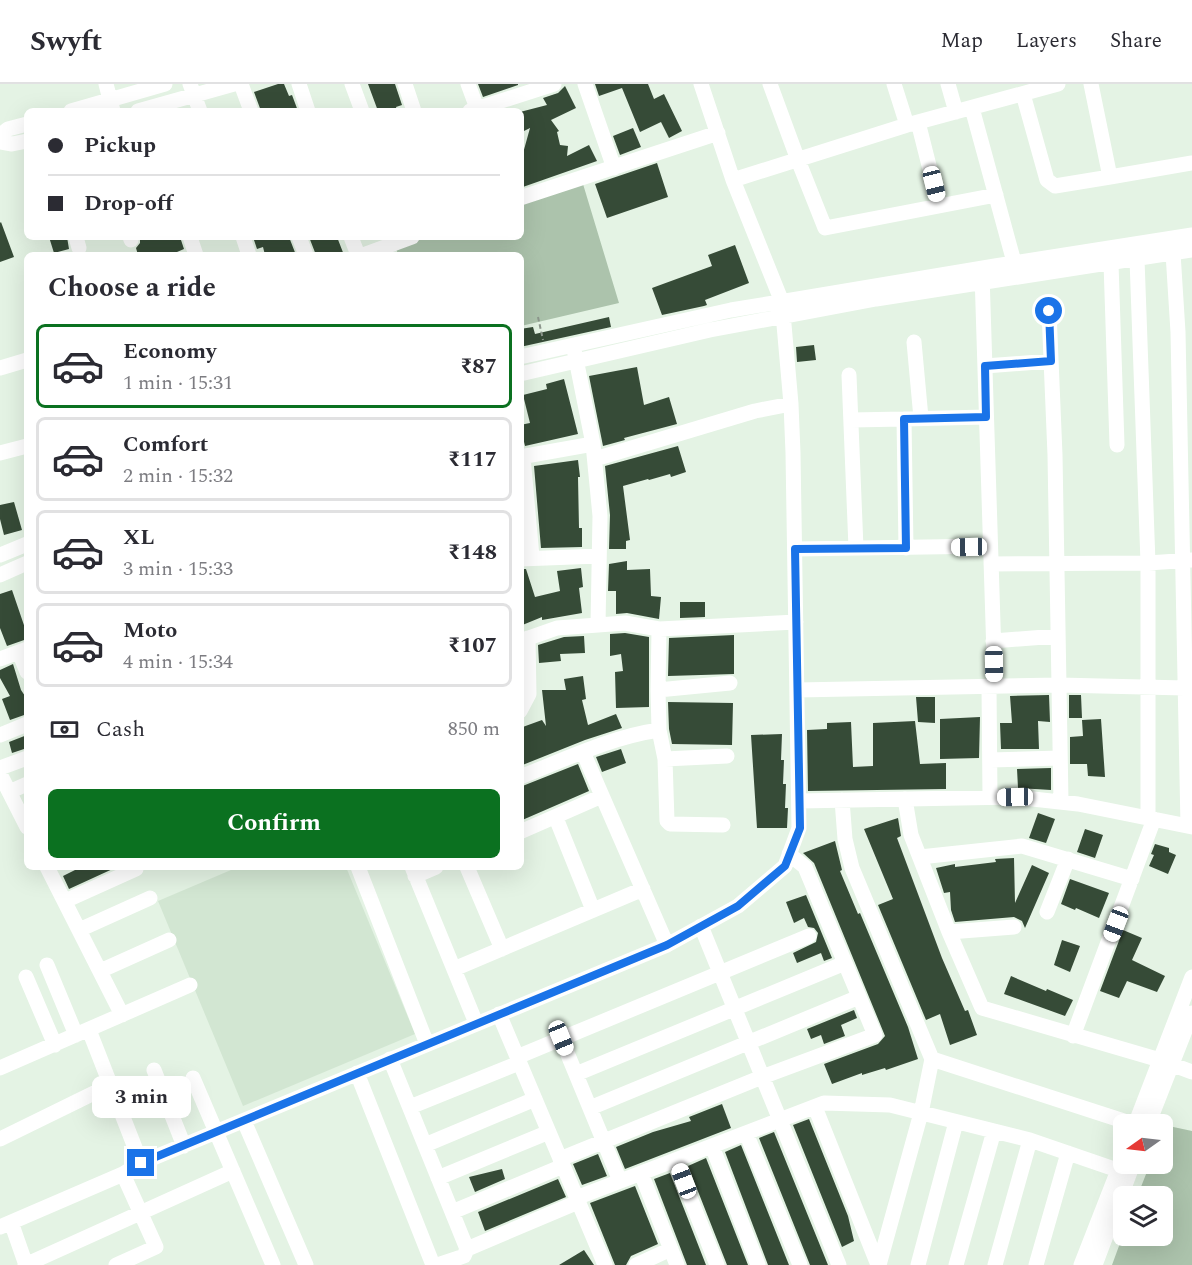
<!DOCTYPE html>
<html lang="en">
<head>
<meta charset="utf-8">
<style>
  body { margin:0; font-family:Spectral,serif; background:#f7f7f7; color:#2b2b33; height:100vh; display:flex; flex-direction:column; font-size:22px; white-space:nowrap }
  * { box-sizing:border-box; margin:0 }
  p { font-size:20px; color:#7c7c81 }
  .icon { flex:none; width:33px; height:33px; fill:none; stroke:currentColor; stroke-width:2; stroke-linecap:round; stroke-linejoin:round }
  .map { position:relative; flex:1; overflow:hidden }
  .side { position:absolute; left:24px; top:168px; width:500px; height:618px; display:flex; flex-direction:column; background:#fff; border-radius:9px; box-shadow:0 6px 24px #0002 }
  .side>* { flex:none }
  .banner { position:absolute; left:24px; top:24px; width:500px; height:132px; border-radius:9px; box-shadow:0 6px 24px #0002; display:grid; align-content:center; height:132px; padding:0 24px; background:#fff }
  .needle { width:39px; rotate:256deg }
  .fabs { position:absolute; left:1113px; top:1030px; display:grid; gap:12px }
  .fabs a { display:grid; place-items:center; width:60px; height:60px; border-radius:9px; background:#fff; box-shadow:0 6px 24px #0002; font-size:30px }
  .end { position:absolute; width:27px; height:27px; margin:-14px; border:8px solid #1a73e8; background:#fff; box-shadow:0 0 0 3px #fff }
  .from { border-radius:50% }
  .bubble { position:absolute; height:42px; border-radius:9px; background:#fff; box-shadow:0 6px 24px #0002; font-size:20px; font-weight:700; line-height:42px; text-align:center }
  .car { position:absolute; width:18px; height:36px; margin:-18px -9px; border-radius:8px; box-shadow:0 0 4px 2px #0007; background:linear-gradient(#fff 24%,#345 0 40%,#fff 0 76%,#345 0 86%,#fff 0) }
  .banner b { display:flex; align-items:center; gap:21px; height:57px; font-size:22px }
  .banner b+b { border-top:2px solid #e1e1e2 }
  .banner i { width:15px; height:15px; background:#2b2b33 }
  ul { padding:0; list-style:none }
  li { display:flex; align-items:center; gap:18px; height:84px; margin:0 12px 9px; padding:0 12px; border:3px solid #e1e1e2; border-radius:9px }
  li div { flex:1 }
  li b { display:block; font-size:22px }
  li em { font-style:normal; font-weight:700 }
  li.current { border-color:#0b7120 }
  li>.icon { width:54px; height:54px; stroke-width:1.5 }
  h2 { padding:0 24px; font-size:27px; line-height:72px }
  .pay { display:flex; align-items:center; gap:15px; height:66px; padding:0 24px; font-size:22px }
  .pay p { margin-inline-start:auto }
  .button { display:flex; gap:12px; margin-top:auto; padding:12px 24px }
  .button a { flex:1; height:69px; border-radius:9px; background:#0b7120; color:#fff; font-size:24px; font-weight:700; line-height:69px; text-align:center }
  header { display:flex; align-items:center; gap:36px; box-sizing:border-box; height:84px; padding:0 30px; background:#fff; border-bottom:2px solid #e1e1e2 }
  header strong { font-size:28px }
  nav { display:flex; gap:33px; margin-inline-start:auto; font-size:21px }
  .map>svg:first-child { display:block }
</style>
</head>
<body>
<header>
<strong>Swyft</strong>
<nav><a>Map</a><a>Layers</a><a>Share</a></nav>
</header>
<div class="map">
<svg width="1192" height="1181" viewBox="0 0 1192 1181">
  <rect width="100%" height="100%" fill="#e4f3e4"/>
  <path fill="#d2e6d2" d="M238,783H346L415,950L243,1022L158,817Z"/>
  <path fill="#acc3ac" d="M583,100L619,219L521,242L520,171H398L396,164L428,153H520L521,121Z
    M1164,1041L1192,1047V1181H1112L1123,1151L1162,1152V1113H1137L1150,1080H1162Z"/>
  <path fill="#364b37" d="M278,0H284L289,12L292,11L298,27H261L254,8Z
    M368,0H395L402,21L396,23L397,27H378Z
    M478,0H518V1L483,13Z
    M595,0H648L654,15L664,10L682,47L669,54L661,38L640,48L622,4L599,12Z
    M565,2L576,24L551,36L559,47L557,48L560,61L568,62L567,72L589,61L597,77L520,104V80L530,44L520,49V28L547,21L543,14L558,9Z
    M633,44L641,63L620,71L613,52Z
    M657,79L668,113L607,134L595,100Z
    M1,138L14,173L0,178V139Z
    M49,153H67L69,165L54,169Z
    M140,153H180L184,165L170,171H138L136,164L140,159Z
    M253,153H289L296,171H265L263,163L257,165Z
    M309,153H337L344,171H316Z
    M735,161L749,199L705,216L707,221L704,222L662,231L652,204L712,182L708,171Z
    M609,233L611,243L520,263V245L533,243L535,250Z
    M814,261L816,276L797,278L796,263Z
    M637,283L644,321L669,313L677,340L624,354L625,356L603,362L589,292Z
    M564,295L578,350L525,362L520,341L530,339L523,311L547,305L546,300Z
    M678,362L686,388L671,393L670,390L649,396L648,395L623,402L630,456L626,457V465H609L610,431L605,382Z
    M578,376L580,393H578L579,444H582V463L541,464L534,382Z
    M14,418L22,446L4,451L0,435V421Z
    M627,477V486L650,485L651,512L661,513L659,535L627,529L616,530V507H608L609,480Z
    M581,484L583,503L579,504L582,529L542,536V533L520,542V485H526L535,513L560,507L557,487Z
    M12,506L27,550V555L7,562L0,544V510Z
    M680,518H705V533L680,534Z
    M625,549L649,553V623L616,624L615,588L623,587L621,570L610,572V550Z
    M734,551V590L668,592L669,554Z
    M584,552L585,569L560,570L561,577L539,579L538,561L564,553Z
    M13,580L21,606L27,615V630L10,636L2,615L10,612L0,594V586Z
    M583,592L586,615L582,616L588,641L616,630L622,644L585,656L520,682V644L542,636L546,642L542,606H566L564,595Z
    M1049,611L1050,638L1038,637L1039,665H1001L1000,639H1012L1010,612Z
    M1069,611H1081L1082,634H1069Z
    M916,613H935V639L918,638Z
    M668,618L733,619L732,661L672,660L669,645Z
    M980,633L979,674L940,675V635Z
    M1101,635L1105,693L1088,692L1087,680H1070V653L1083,652L1082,636Z
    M915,637L920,680L946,679V705L808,707L807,646L827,645V639L851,638L853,683L873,682V639Z
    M782,650L781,676H784L783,700H786L785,724H788L787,744H757L751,651Z
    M27,651V664L12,669L9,658Z
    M621,665L626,679L602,688L596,673Z
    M578,680L589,707L520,737V703Z
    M1051,684V706L1018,704L1017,685Z
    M1038,729L1055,735L1046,759L1029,754Z
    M898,734L901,752L897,754L942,874L965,927L968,926L977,951L950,961L940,930L926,936L878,821L893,815L864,745Z
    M1085,745L1103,751L1095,774L1077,768Z
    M835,757L842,786L840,787L858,830L860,829L908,943L918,975L886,986L885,984L862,991V989L832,1000L824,980L878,960L885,952L814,779L803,769Z
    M1155,760L1169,764V768L1176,771L1168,790L1149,782L1154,771L1151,770Z
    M1014,774L1015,819L1032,781L1049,789L1025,844L1022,837L1014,833L955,838L951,826L950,808L944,809L936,784L955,780V783L996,778L995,775Z
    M81,783H117L69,805L63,792Z
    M1070,795L1109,809L1099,834L1076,824L1075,826L1061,820Z
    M806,811L832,874L824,877L821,869L797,879L793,869L816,858L818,849L814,844L808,843L804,834L794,839L786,818Z
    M1123,846L1142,854L1132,876L1165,892L1157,908L1127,897L1119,914L1100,907Z
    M1062,856L1080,862L1070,888L1054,881Z
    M1011,892L1046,907L1047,905L1073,916L1065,932L1004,910Z
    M854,926L857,934L841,941L845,952L824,960L821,951L811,955L807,945Z
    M722,1020L731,1044L625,1085L616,1063L653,1048L691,1037L689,1033Z
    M809,1035L848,1132L854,1157L842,1163L793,1041Z
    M774,1048L828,1181H810L759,1054Z
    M741,1061L789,1181H768L725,1068Z
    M598,1070L607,1092L582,1101L573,1080Z
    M706,1074L748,1181H727L688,1082Z
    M502,1085L505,1095L475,1108L469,1093Z
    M670,1089L706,1181H687L654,1095Z
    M558,1095L566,1113L485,1147L478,1128Z
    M635,1102L658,1160L631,1172L626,1181H615L590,1119Z
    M584,1166L594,1181H559Z"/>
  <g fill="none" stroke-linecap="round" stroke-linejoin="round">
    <path stroke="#8d978d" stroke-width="2" stroke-dasharray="4.5 3" stroke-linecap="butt" d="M538,233L543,256"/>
    <path stroke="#fff" stroke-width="15" d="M106,0L113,27
      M190,0L200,27
      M241,0L251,27
      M299,0L308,27
      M352,0L362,27
      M405,0L414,27
      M468,0L478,27
      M585,0L614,84
      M770,0L798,76L825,144L996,111
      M894,0L907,41
      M948,0L956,28
      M1091,0L1110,93L1192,79
      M1023,10L1047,96L1055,102L1110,93
      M972,24L1017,189
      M71,27L165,0
      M138,27L234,0
      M470,27L554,0
      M918,38L939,121
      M0,51L8,45L27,40
      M0,58L12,60L27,57
      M733,96L907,41L1058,0
      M520,114L718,49
      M76,153L79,164
      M130,153L131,156
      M190,153L196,171
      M243,153L249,171
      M299,153L306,171
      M351,153L358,171
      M1173,169L1178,248L1188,742
      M363,171L412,153
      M1137,175L1148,479V734
      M1111,179L1117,361
      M982,190L995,603
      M1049,227L1055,371L1061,718
      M914,258L921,334
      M575,270L593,360L600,432L598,541
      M520,273L731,226L995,182L1192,151
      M985,282L1051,277
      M0,284L27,276
      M520,290L710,246L876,215L1192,166
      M849,291L856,464
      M851,336L904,335
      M0,369L27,362
      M520,373L593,360
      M523,373L532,473
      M595,375L755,327L791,320
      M906,464L904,335L986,333
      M795,465L990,462
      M0,471L27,460
      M520,475L599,472
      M991,480L1148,479L1192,476
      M0,491L27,479
      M659,545L658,606L659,646L665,675L667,737L670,740L723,741
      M520,557L557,544L598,541L625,539L659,545L796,538
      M993,557L1058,552
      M19,568L27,588
      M0,575L27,565
      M989,603L990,713
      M658,606L730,599
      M797,606L1059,601L1185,604
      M520,627L529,610L528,554
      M0,651L27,640
      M583,668L667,861
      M665,675L727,672
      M990,676L1060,674
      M0,684L27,674
      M0,690L27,743
      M520,693C566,675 611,653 659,646
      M9,708L27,700
      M905,715L911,751L949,848L982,924L1160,976L1192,988
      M842,716L845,755L852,784L932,975L1136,1041
      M799,717L1015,713L1078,720L1192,743
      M556,734L593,826
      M520,748L602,712
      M920,773L1022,762L1132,795
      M47,783L122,931
      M358,783L427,960
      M412,783L476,939
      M467,783L502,865
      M415,792L436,783
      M65,817L136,785
      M1047,828L1068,775
      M701,842L839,1181
      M79,846L150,814
      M949,848L1014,843
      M47,881L76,951
      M454,885L643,805
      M100,887L169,856
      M26,893L55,961
      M499,930L605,1181
      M89,946L141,1079
      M1073,952L1154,735
      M561,954L620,1097
      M517,973L809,852
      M390,975L467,1165
      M0,984L190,901
      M154,986L184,1062
      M357,989L433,1181
      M576,990L845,879
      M193,994L273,1181
      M410,1023L519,979
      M815,1023L878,1181
      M590,1024L859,913
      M244,1037L306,1181
      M1135,1041L1192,893
      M1148,1041L1192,929
      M746,1049L800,1181
      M0,1055L94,1009
      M425,1061L535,1015
      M712,1062L758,1181
      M560,1075L762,993L875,951L805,783L789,770
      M675,1076L717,1181
      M641,1089L677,1181
      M438,1094L549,1048
      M576,1114L824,1019L890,1021L1030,1056L1129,1090
      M452,1128L563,1082
      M11,1138L26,1181
      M0,1143L123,1090L141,1079L667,861L738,822L785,782L799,744L793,369L791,320L782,218L733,96L701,0
      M25,1181L233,1087
      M116,1181L156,1163L123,1090
      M437,1181L464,1172L467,1165L578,1118
      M636,1181L671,1165
      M879,1181L921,1029L932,975
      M918,1181L956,1038
      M956,1181L994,1047
      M995,1181L1030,1056
      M1036,1181L1068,1069
      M1081,1181L1124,1071
      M1095,1181L1133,1080"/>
  </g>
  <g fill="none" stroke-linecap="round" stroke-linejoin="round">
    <path stroke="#1a73e8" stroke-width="8" d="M141,1079L667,861L738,822L785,782L800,744L795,465L906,464L904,335L986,333L985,282L1051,277L1049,227"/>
  </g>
</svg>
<div class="fabs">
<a><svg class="needle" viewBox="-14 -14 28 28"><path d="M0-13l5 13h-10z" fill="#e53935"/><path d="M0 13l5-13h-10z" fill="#7c7c81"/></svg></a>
<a><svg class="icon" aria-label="layers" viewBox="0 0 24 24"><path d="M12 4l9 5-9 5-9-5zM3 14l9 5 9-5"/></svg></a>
</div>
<i class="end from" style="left:1049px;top:227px"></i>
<i class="end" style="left:141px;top:1079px"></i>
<div class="bubble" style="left:92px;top:992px;width:99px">3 min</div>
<i class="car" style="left:934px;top:100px;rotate:166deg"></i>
<i class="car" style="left:969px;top:463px;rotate:269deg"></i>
<i class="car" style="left:994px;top:580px;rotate:179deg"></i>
<i class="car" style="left:1015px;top:713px;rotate:269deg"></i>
<i class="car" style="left:1116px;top:840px;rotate:201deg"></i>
<i class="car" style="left:561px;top:954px;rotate:158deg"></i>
<i class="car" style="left:684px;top:1097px;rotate:339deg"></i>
<div class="banner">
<b><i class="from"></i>Pickup</b>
<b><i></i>Drop-off</b>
</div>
<section class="side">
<h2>Choose a ride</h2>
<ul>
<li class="current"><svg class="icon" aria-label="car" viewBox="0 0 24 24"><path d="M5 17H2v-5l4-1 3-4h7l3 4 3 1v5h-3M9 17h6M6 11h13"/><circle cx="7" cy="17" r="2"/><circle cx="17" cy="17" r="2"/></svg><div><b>Economy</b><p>1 min · 15:31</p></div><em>₹87</em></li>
<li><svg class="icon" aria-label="car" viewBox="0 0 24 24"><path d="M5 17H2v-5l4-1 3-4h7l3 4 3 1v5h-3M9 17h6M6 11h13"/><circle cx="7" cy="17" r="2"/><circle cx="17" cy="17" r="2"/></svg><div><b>Comfort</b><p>2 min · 15:32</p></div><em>₹117</em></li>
<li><svg class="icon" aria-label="car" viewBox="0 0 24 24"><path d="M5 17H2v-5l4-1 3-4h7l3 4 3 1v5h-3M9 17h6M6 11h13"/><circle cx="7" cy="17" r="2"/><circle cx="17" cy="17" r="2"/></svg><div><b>XL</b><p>3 min · 15:33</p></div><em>₹148</em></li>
<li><svg class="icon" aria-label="car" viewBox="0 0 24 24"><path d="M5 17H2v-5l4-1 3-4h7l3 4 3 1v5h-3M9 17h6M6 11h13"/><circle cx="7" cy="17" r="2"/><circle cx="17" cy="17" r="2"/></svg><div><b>Moto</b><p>4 min · 15:34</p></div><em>₹107</em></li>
</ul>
<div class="pay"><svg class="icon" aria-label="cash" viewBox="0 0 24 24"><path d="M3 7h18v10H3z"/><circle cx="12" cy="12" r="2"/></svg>Cash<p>850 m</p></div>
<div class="button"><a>Confirm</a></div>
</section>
</div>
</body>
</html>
